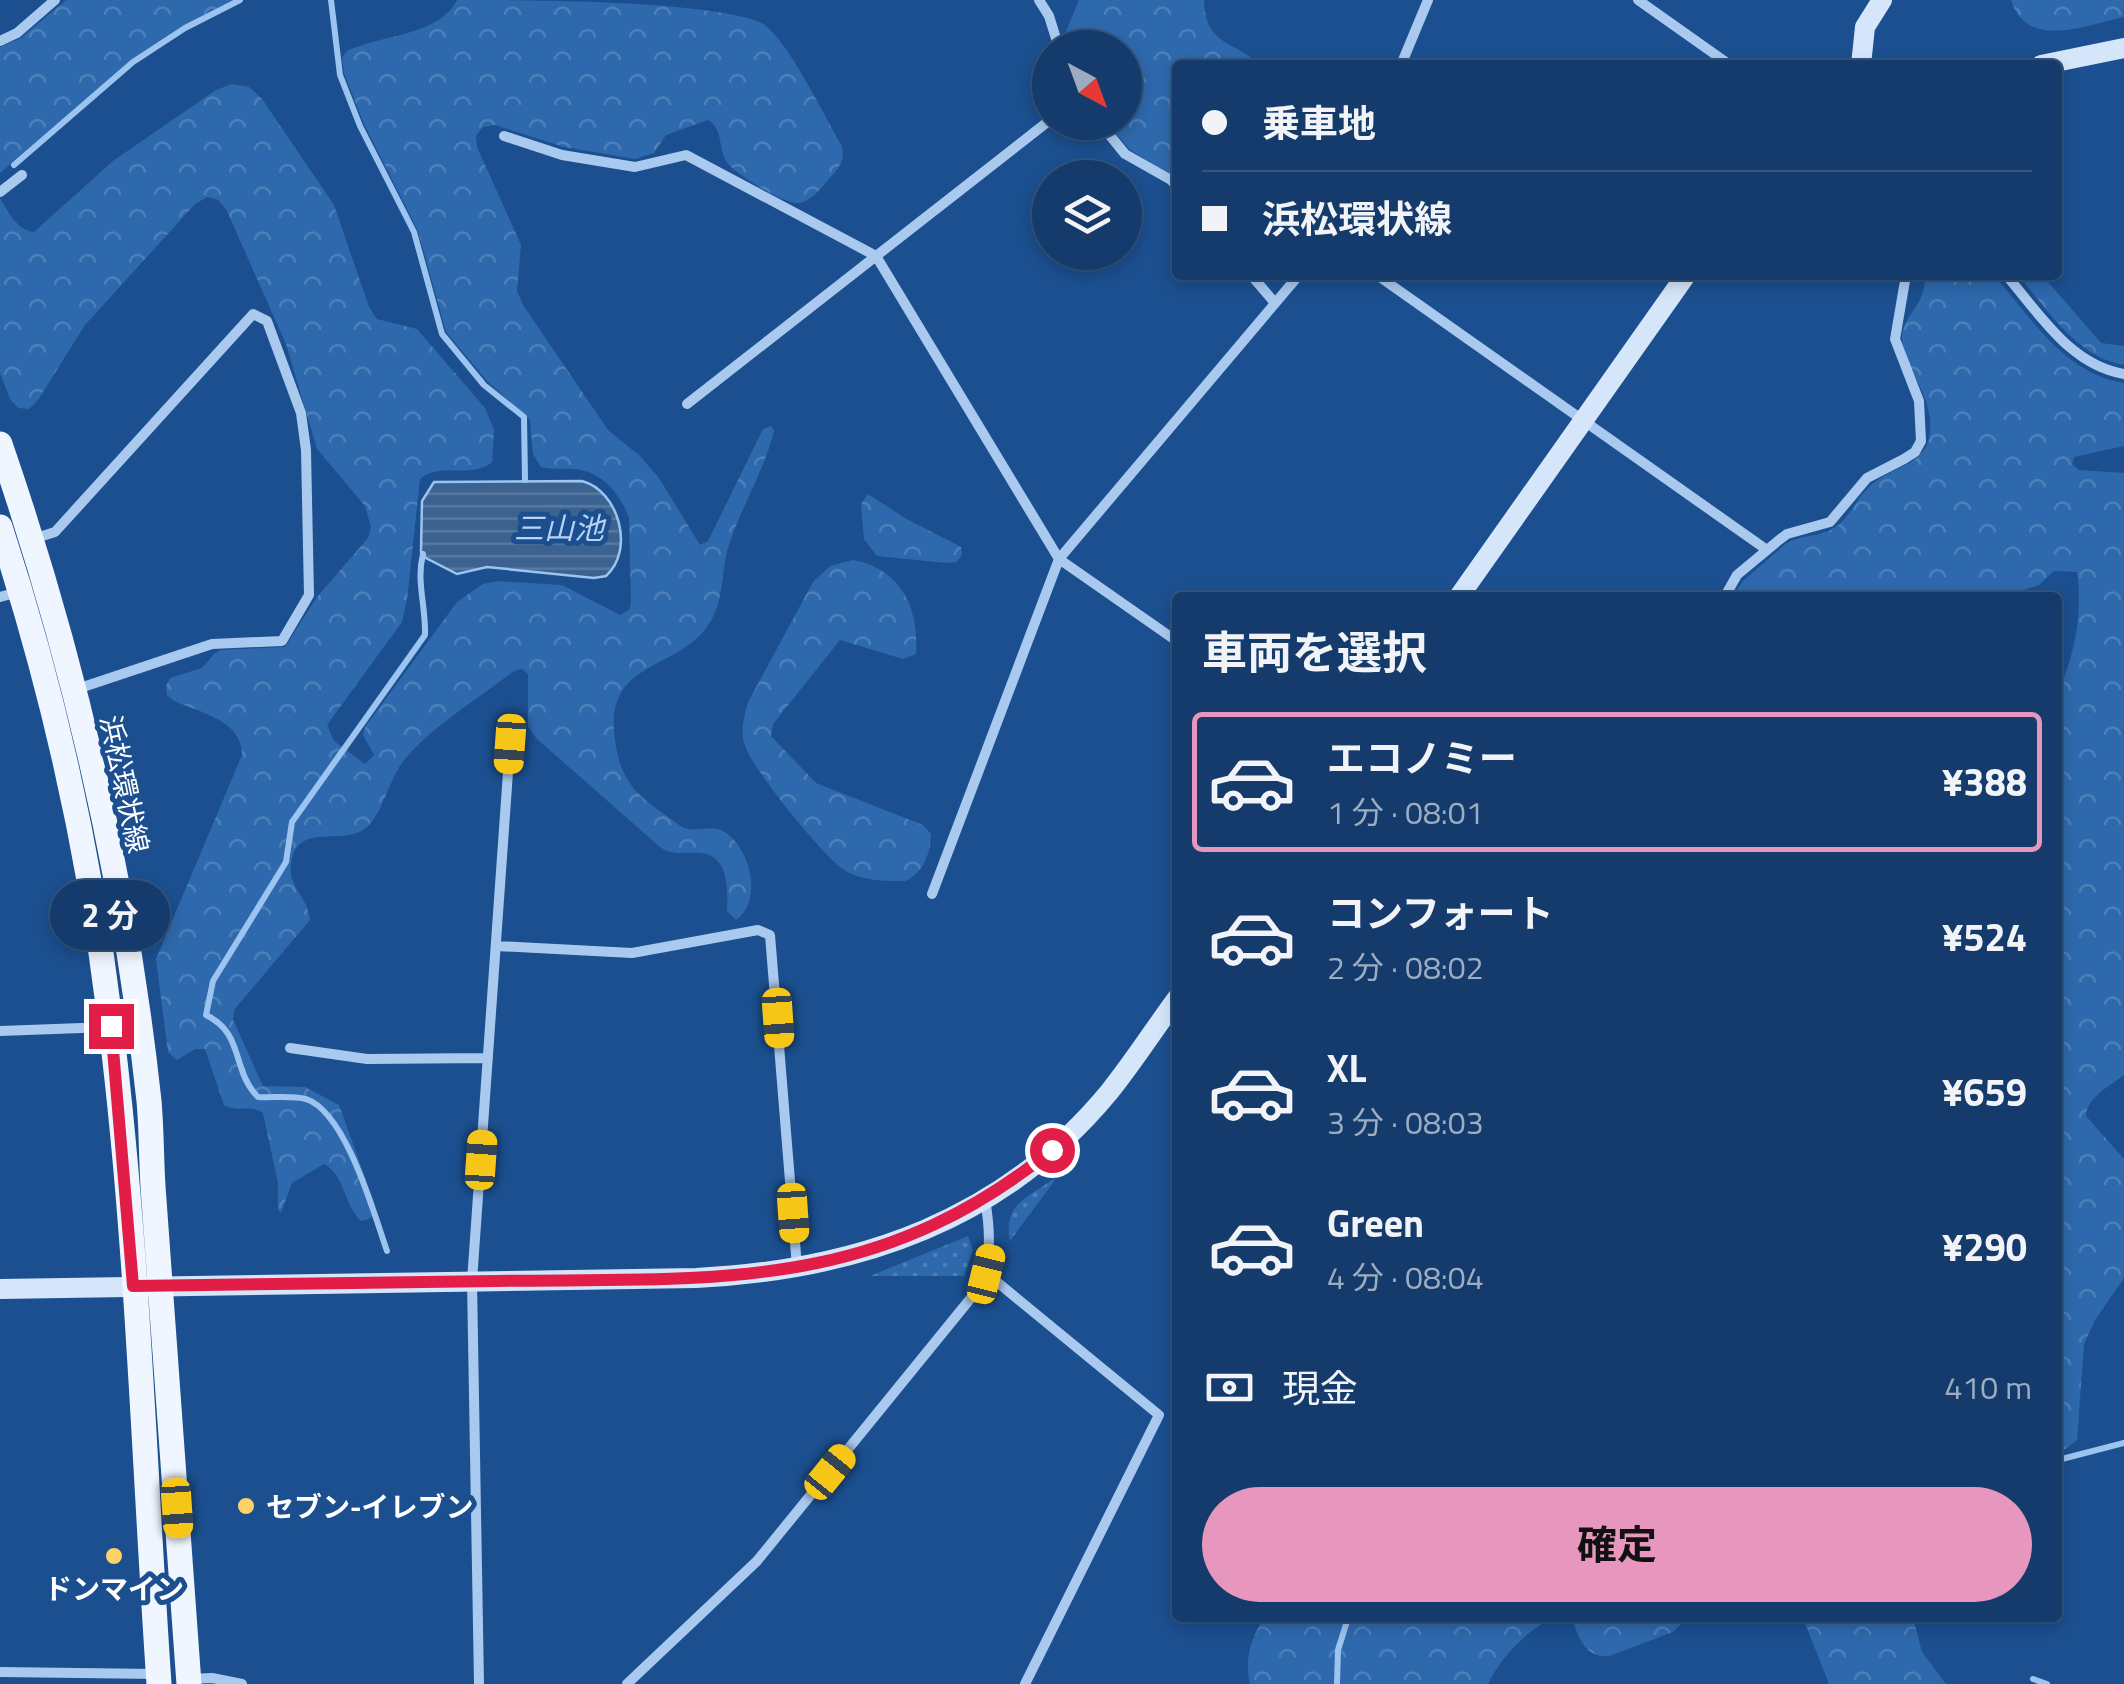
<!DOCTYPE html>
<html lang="ja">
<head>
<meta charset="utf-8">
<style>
  body { margin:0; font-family:"Titillium Web","Noto Sans JP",sans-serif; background:#214673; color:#f1f3f6; height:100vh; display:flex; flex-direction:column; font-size:38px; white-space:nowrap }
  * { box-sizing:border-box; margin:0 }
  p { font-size:32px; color:#9dadc1 }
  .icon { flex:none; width:55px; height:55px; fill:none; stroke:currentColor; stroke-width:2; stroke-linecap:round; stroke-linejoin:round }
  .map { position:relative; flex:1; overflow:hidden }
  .panel { position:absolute; left:1172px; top:592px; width:890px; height:1030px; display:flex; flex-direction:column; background:#143b6b; border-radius:10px; box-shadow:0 5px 15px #0003,0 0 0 2px #33557e }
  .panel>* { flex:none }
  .top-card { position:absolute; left:1172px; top:60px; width:890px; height:220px; border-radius:10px; box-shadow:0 5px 15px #0003,0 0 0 2px #33557e; display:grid; align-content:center; height:220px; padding:0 30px; background:#143b6b }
  .needle { width:65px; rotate:139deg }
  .tools { position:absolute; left:1032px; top:30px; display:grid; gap:20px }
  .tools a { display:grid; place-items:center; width:110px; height:110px; border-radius:50%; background:#143b6b; box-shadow:0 5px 15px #0003,0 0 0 2px #33557e; font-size:50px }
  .end { position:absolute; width:45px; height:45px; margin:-22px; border:12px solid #e11d48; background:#fff; box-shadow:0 0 0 5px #fff }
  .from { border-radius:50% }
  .bubble { position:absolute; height:70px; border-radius:35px; background:#143b6b; box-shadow:0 5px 15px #0003,0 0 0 2px #33557e; font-size:32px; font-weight:700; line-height:70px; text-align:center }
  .car { position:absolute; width:30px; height:60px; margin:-30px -15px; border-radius:12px; box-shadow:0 0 8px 2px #0007; background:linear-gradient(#f5c518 24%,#345 0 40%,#f5c518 0 76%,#345 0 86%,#f5c518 0) }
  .top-card b { display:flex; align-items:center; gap:35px; height:95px; font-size:38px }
  .top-card b+b { border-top:2px solid #33557e }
  .top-card i { width:25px; height:25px; background:#f1f3f6 }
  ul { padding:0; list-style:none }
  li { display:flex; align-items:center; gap:30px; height:140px; margin:0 20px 15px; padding:0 10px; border:5px solid transparent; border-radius:10px }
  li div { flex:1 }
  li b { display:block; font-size:38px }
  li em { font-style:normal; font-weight:700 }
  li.active { border-color:#e797bd }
  li>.icon { width:90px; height:90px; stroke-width:1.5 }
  h2 { padding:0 30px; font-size:45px; line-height:120px }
  .pay { display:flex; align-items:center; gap:25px; height:110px; padding:0 30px; font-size:38px }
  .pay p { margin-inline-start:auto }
  .action { display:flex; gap:20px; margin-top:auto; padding:20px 30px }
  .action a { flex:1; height:115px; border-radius:60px; background:#e797bd; color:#111; font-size:40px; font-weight:700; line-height:115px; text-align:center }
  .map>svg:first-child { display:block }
</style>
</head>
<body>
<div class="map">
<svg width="2124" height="1684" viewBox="0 0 2124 1684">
  <defs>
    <pattern id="grass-dots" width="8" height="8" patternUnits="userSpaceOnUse" patternTransform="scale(2.5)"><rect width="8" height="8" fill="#2e69ad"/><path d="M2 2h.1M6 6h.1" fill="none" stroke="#4d80b9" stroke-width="1.8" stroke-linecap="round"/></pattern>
    <pattern id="forest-crowns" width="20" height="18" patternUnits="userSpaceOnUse" patternTransform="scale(2.5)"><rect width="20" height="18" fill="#2e69ad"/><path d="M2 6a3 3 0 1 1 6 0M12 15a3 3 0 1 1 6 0" fill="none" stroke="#4d80b9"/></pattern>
    <pattern id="water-rules" width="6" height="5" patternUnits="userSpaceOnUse" patternTransform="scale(2.5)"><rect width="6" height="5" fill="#3c6290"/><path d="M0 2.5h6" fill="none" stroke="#597aa1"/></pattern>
  </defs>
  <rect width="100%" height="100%" fill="#1b4f8f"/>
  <path fill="url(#grass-dots)" d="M1053,1179L1055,1180L1010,1241C1003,1204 1026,1199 1053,1179Z
    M968,1236L973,1250L964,1276H870Z"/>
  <path fill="url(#forest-crowns)" d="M66,0H233L183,26L131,60L0,173V47L21,38Z
    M457,0C527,0 709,0 762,23C789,41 824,116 842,146C845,162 839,168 829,179C821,188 811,202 799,203C785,205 733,173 726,161C718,146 723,129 708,120L666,135L654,153L635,159L564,147L495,125L483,127L476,136L477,147L521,245L517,291L523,305L608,430L640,456L659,478L700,545L708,541L763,429L771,426L774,430C765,471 739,510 727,551C722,573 723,598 712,619C683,673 603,656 615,740C621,789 645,800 682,827C695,833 709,825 721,830C750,844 764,901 736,920L727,911C728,889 729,854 699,853C684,852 673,856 660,847L537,739L528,727V674L522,669L514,671C478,699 434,725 405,759C389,778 384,811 367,827C347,846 303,824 293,855C283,886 308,895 310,920L234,1010L233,1020L263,1086L305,1087L339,1105L375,1205C374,1216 372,1219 361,1221C344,1205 345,1175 324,1164L292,1183L281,1213L278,1210V1183L263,1113C251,1104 236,1113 224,1105L205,1049H195L177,1060L168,1052L156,959L242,755C242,720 201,713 174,701L167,695L166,686L170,678L202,668L215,653L221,650L285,647L317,597L368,538L371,527L365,506L317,449L286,344L226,209L218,200L207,197L195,204L85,325L38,400L29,409L18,408L10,399L0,373V198C9,212 16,230 34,232L113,161L216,90L232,84L249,87L262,99L334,205L369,307L377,319L417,329L485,408L494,430L492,462C472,480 440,461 420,479L407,600L402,622L327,725L334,741L365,764L374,755L363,735L365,727L457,602L483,584L498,581L562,585L620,615L629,610L631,603L629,518C621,495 602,471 575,469C564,468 553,470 541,467L533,454L530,420L487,381L446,332L418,231L364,124L344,73L342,58L347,51C380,35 439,36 457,0Z
    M1079,0H1204C1205,46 1234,40 1260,65H1178L1177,179L1129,149L1107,123L1125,122V48L1066,47L1064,36Z
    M2011,0H2124V17C2085,25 2027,51 2011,0Z
    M1924,275H1994C2032,319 2064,373 2124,383V446L2074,457L2072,464L2079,470L2124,473V1075C2110,1086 2087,1097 2086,1116L2124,1159V1278L2095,1320L2084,1344L2077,1440L2058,1455V691C2075,656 2083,611 2077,572L2054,571L2039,585L2002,597H1732L1743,581L1783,546C1798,534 1818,538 1834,528C1849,519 1856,499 1869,487C1896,462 1934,468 1930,419C1927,390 1904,364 1902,339C1901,315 1929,304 1924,275Z
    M2018,275H2042L2101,343L2124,346V365C2076,357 2048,310 2018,275Z
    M868,494L905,518L961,547L962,555L956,562L946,563L877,556L864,539L861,504Z
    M853,560C901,569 919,607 916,654L903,659L840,640L773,724L771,736L816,783L923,825L931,834C931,852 923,874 905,881C884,881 862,881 844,870C823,856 755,772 746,748C739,733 744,717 748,702L813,582L830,566Z
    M1263,1618L1427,1620L1553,1618C1526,1631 1501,1657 1488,1684H1250C1244,1658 1251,1641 1263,1618Z
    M1571,1618H1684V1621L1673,1632L1609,1656C1584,1658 1580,1638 1571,1618Z
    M1803,1618H1913L1922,1652L1946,1684H1829Z"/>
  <path fill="url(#water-rules)" stroke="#9cc4f0" stroke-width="2.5" d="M582,481C619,491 635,550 606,576L594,578L487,567L457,574L426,558L421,552L422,501L434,482Z"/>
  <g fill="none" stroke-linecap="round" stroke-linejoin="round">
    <path stroke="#9cc4f0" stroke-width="6" d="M331,0L340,75L360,126L414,232L442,334L484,385L524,417L525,480
      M14,165L133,62L185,28L240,0
      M387,1251C374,1214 346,1112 306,1099C292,1095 272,1098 258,1097C231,1070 245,1034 206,1015L213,981L286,862L292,822L425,635C426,607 416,581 423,554
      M2058,1460L2124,1443
      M2033,1679L2047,1684
      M1337,1684L1338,1650L1348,1618"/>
    <path stroke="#a9c9ee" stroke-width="10" d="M1039,0L1049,16L1059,48
      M1638,0L1730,65
      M0,41L17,33L55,0
      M1401,65L1428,0
      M1099,122L1125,154L1171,180L1178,188
      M504,136L562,155L635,167L686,155L876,256L1059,559L1178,642
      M0,192L22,175
      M1251,275L1275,303
      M1377,275L1767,550
      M2006,275C2040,314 2070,365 2124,374
      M687,404L1050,120
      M33,539L55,532L253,314L267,321L301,413L306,450L309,595L282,641L212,644L74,690
      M0,597L19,592
      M1724,598L1737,575L1779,540L1787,534L1830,522L1867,478L1904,459L1915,452L1921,441L1919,401L1895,339L1906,275
      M932,894L1059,559L1299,275
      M496,946L632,953L758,930L770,935L797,1267
      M0,1031L109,1027
      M290,1048L367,1059L488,1058
      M986,1273L1159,1415L1025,1684
      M0,1672L157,1674
      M188,1679L212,1678L242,1684
      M479,1684L472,1281L510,744
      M627,1684L757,1561L975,1293C992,1260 991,1235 985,1199"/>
    <path stroke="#d6e6fa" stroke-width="20" d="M1861,65L1865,27L1882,0
      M2041,65L2124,48
      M1458,598L1686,275
      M0,1289L696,1278C859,1270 1004,1220 1110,1091C1134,1061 1155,1028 1178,997"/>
    <path stroke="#f0f6ff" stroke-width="25" d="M0,444C73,656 125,878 149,1101C152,1134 151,1167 154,1200C166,1361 178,1522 189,1684
      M0,527C53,689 91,858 111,1028C138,1245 144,1466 159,1684"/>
  </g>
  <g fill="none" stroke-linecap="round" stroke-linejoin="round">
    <path stroke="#e11d48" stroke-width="12" d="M111,1026L133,1286C254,1284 376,1283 497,1281C713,1278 873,1294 1052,1150"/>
  </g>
  <g fill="#ffd166" stroke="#1b4f8f" stroke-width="4">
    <circle cx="246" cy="1506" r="10"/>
    <circle cx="114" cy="1556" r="10"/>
  </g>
  <g text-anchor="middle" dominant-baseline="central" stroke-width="10" stroke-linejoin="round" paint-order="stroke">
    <g font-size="28" fill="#fff" stroke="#1b4f8f">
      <text transform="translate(125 784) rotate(78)">浜松環状線</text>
    </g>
    <g font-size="28" font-weight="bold" fill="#fff" stroke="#1b4f8f" text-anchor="start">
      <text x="266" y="1506">セブン-イレブン</text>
      <text x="114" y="1588" text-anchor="middle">ドンマイン</text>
    </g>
    <g font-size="30" font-style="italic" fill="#b5d3f5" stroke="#1b4f8f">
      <text x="559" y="528">三山池</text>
    </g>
  </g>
</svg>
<div class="tools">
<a><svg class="needle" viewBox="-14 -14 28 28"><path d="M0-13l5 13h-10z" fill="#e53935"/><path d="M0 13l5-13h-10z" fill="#9dadc1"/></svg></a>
<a><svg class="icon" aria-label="layers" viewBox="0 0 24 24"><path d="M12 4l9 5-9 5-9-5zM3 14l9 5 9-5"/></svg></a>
</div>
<i class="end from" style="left:1052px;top:1150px"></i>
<i class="end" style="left:111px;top:1026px"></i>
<div class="bubble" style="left:50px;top:880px;width:120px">2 分</div>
<i class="car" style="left:510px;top:744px;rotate:184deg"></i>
<i class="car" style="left:778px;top:1018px;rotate:176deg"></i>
<i class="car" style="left:481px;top:1160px;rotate:4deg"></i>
<i class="car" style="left:793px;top:1213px;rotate:176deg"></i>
<i class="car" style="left:986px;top:1274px;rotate:14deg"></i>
<i class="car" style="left:830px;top:1472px;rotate:39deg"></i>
<i class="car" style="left:177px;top:1508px;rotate:176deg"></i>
<div class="top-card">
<b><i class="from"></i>乗車地</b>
<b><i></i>浜松環状線</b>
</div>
<section class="panel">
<h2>車両を選択</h2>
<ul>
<li class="active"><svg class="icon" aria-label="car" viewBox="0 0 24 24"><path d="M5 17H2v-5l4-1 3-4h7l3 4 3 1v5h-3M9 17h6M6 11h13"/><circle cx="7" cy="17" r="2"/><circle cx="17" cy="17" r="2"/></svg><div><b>エコノミー</b><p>1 分 · 08:01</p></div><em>¥388</em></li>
<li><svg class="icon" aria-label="car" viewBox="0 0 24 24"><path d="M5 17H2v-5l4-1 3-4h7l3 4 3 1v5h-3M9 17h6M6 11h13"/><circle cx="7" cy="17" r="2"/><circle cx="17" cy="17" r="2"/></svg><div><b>コンフォート</b><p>2 分 · 08:02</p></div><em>¥524</em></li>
<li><svg class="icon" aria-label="car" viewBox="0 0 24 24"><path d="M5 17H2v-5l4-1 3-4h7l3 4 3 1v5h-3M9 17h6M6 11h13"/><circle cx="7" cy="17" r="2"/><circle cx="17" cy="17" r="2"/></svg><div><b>XL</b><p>3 分 · 08:03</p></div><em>¥659</em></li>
<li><svg class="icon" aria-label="car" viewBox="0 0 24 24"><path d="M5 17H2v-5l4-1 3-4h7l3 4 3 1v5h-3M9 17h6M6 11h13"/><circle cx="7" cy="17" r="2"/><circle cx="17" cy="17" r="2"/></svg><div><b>Green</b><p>4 分 · 08:04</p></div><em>¥290</em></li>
</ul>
<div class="pay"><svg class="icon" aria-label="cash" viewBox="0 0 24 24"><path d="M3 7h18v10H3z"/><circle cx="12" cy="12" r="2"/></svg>現金<p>410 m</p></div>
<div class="action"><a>確定</a></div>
</section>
</div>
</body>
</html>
